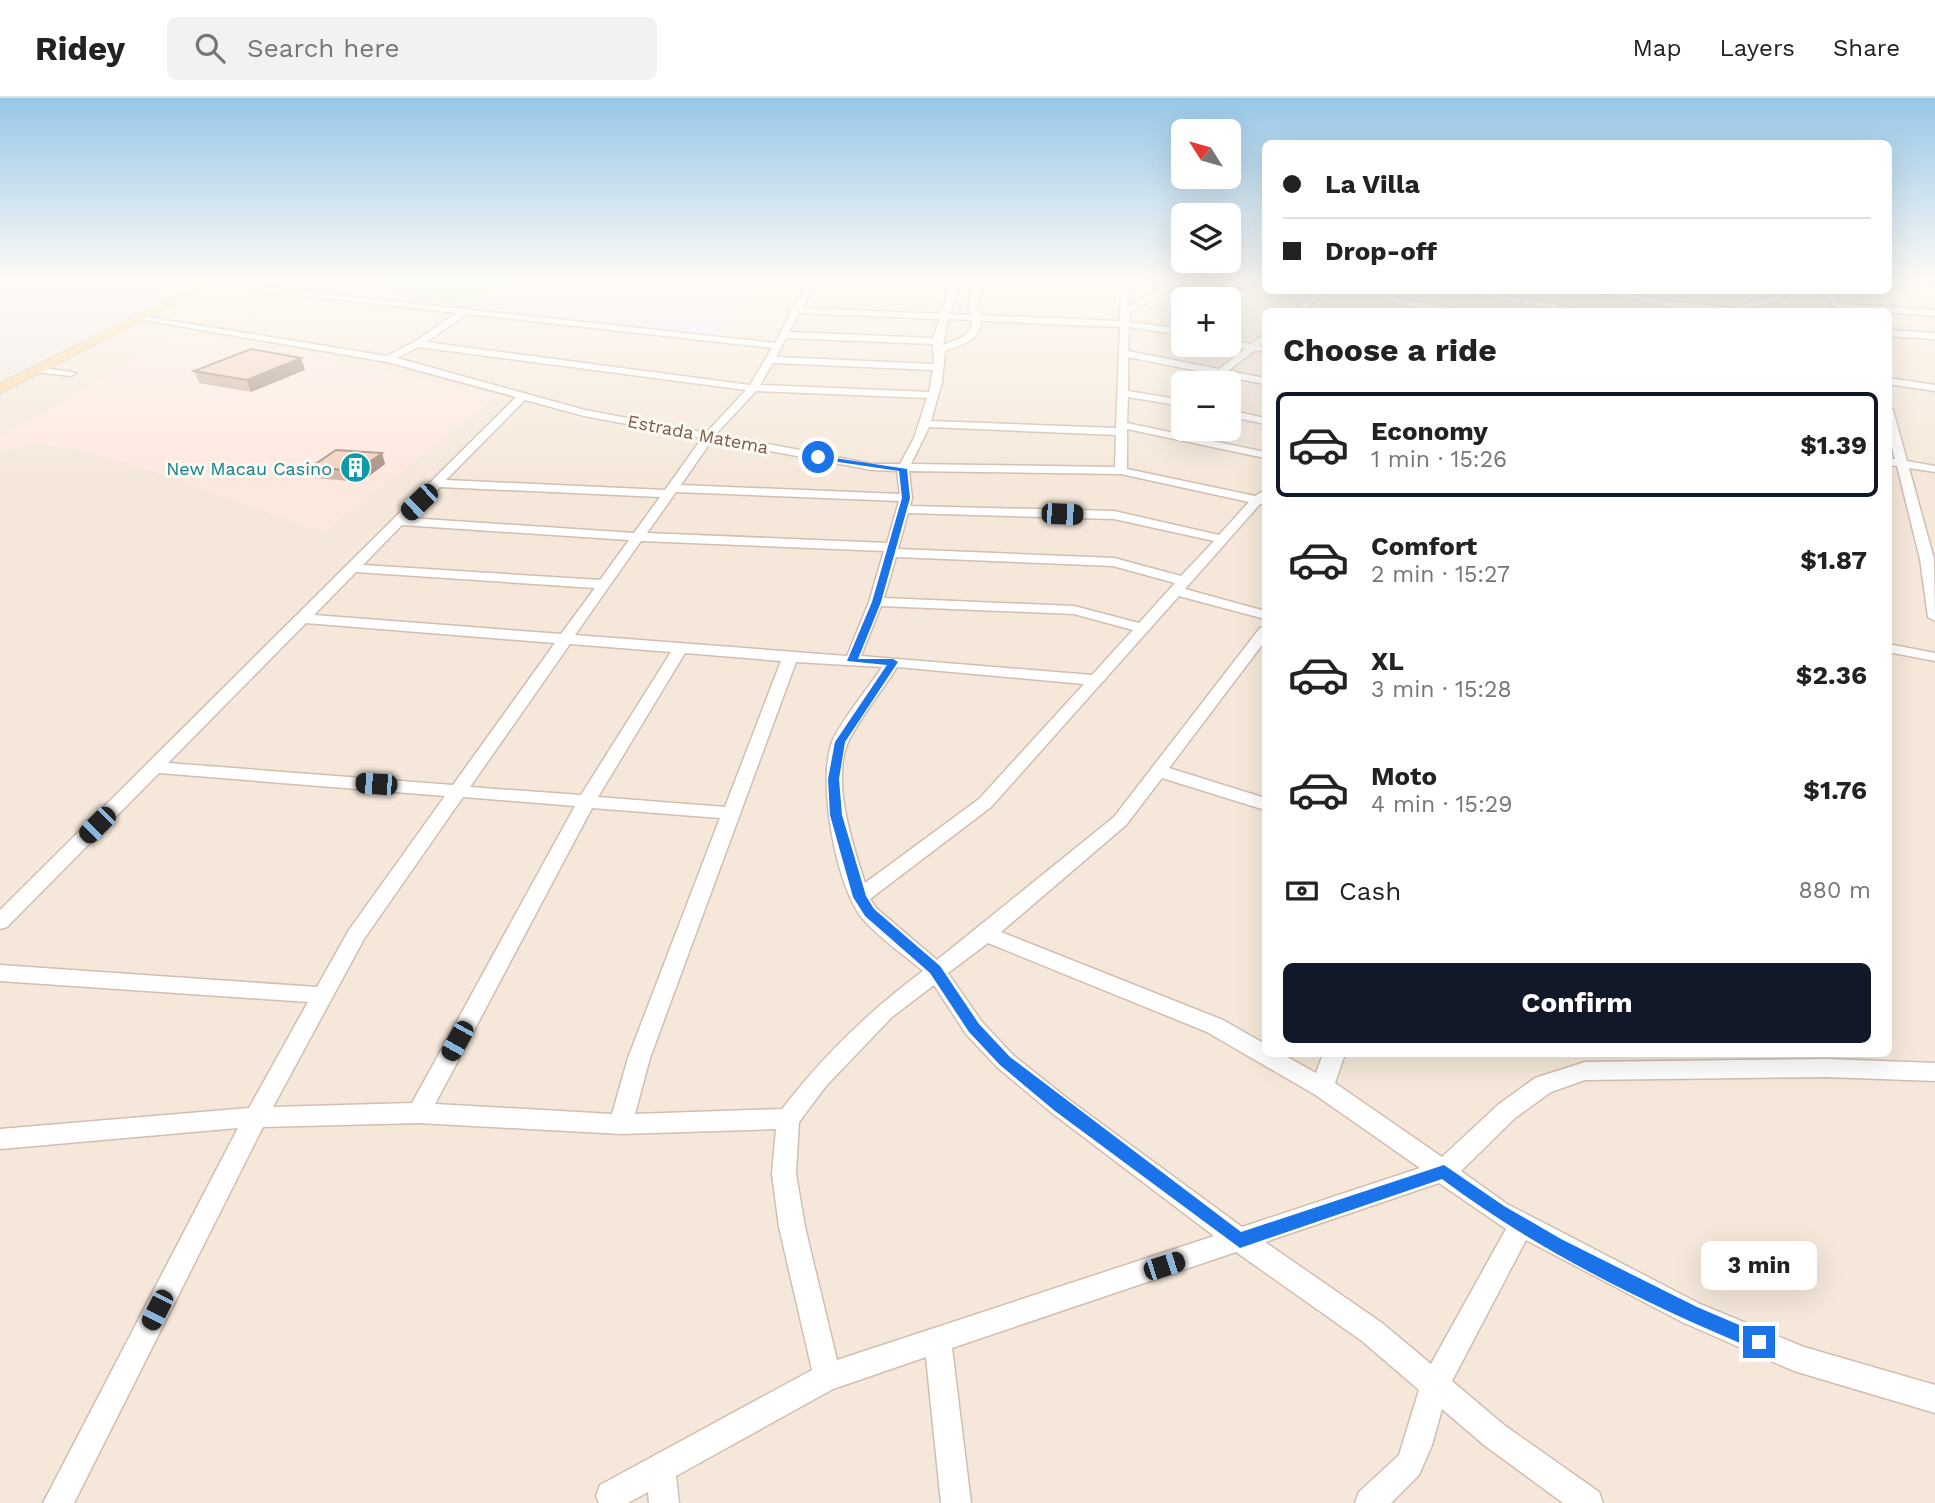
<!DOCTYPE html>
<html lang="en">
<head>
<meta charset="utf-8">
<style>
  body { margin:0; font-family:"Work Sans",sans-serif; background:#f2f2f2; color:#222; height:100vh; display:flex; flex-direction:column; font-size:26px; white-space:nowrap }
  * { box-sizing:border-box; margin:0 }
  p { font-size:23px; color:#767676 }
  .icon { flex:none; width:38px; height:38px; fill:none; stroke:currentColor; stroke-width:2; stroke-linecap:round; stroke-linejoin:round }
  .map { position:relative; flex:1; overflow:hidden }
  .details { position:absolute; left:1262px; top:210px; width:630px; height:749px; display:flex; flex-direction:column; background:#fff; border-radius:10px; box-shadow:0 7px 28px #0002 }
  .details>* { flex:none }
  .hud { position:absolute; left:1262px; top:42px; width:630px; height:154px; border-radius:10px; box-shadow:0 7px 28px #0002; display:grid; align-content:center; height:154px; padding:0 21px; background:#fff }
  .needle { width:46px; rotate:307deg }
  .fabs { position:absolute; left:1171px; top:21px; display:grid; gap:14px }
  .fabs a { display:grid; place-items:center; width:70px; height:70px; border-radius:10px; background:#fff; box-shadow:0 7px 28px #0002; font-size:35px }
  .end { position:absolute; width:32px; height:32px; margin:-16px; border:9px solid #1a73e8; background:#fff; box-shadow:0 0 0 4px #fff }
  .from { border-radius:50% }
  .bubble { position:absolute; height:49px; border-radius:10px; background:#fff; box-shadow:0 7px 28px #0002; font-size:23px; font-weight:700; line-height:49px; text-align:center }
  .car { position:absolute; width:21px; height:42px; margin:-21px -10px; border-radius:9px; box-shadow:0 0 5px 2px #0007; background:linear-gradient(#222 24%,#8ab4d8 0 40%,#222 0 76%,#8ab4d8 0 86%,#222 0) }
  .hud b { display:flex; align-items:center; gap:24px; height:66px; font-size:26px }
  .hud b+b { border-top:2px solid #e0e0e0 }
  .hud i { width:18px; height:18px; background:#222 }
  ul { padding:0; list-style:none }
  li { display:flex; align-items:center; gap:21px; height:105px; margin:0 14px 10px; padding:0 7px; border:4px solid transparent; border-radius:10px }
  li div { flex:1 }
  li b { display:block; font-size:26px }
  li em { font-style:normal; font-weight:700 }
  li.selected { border-color:#111827 }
  li>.icon { width:63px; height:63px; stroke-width:1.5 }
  h2 { padding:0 21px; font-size:32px; line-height:84px }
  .pay { display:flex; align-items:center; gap:18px; height:77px; padding:0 21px; font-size:26px }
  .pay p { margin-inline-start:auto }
  .action { display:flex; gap:14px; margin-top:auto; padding:14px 21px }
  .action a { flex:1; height:80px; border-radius:10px; background:#111827; color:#fff; font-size:28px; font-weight:700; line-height:80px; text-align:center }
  header { display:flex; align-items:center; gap:42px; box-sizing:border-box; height:98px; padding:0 35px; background:#fff; border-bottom:2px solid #e0e0e0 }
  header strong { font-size:33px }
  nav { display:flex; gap:38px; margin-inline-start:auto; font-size:24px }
  .search { width:490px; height:63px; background:#f2f2f2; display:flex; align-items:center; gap:18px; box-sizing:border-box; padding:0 24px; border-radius:10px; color:#767676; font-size:26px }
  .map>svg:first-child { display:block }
</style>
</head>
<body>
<header>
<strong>Ridey</strong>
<div class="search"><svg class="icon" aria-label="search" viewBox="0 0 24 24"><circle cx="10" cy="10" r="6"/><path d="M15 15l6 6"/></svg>Search here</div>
<nav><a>Map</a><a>Layers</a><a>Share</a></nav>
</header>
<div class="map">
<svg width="1935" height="1405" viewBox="0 0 1935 1405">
  <rect width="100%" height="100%" fill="#fdf6ec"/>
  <path fill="#f5e8da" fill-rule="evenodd" d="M0,183H1265V192H1888V183H1935V1405H0ZM1183,201H1228V247H1183ZM1265,214H1888V956H1265ZM1183,285H1228V331H1183Z"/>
  <path fill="#fde8e0" d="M181,236L360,270L501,296L323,435L148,372L79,351L35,345L0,353V338Z"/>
  <path fill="#efe9e4" d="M0,183H191L0,280Z"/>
  <path fill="#f3e8fa" d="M274,183H763L718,240L263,189Z"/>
  <path fill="#d8ecc9" d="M393,183H519L467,207L366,193Z"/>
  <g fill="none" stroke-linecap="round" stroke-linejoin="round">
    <defs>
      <path id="minor" d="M207,183L775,245L791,214L789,212L793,209L810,183H818L802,210L941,216L952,183H960L950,216L971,217L968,210L976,183H984L976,210L980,217L1120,223L1121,185H1104L1100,183H1129V208L1176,183H1186L1129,215V224L1183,231V237L1129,229L1128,253L1219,271L1245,251L1228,247V241L1250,246L1265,236V243L1259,248L1264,251L1262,253H1254L1228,273L1265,280V286L1222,278L1213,285H1202L1213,276L1128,259V293L1183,302V308L1128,299L1127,325L1265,354V360L1127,331V371L1255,398L1265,392V408L1260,406L1185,491L1265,513V521L1179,498L991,709L870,801L876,810L937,862L1114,719L1260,530L1265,529V543L1169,670L1265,700V712L1162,680L1126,727L1001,834L1223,922L1265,946V956H1282L1316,975L1323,956H1345L1335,985L1442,1059L1499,1006L1535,980L1585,964L1827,961L1935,965V983L1827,979L1585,982L1551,994L1515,1020L1461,1073L1507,1106L1700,1206L1804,1249L1935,1287V1315L1794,1273L1682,1224L1526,1142L1452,1283L1504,1327L1599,1394L1603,1405H1563L1484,1347L1442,1311L1432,1347L1419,1377L1391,1405H1355L1359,1394L1399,1357L1419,1292L1362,1243L1236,1154L952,1250L971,1405H941L926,1259L833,1291L676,1378L679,1405H649L648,1394L628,1405H599L596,1398L600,1387L812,1272L779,1129L772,1076L776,1031L621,1036L419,1025L263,1029L74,1405H43L238,1030L0,1051V1031L249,1010L308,904L0,883V867L317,889L349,832L445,698L159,675L7,829L0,831V812L516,299L387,264L132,220L136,217L387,258L414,244L457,215L210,187ZM799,215L940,221L933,240L789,234ZM467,216L772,250L750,287L426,244ZM948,221L972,222C972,238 956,242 943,247ZM981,223L1120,229L1116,330L931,323L942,284L945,253C961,247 981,242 981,223ZM786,240L933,246L934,266L776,259ZM418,249L746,292L706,335L585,312L397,260ZM773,265L933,272L929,294L760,287ZM756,293L927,300L914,340L900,366H872L716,336ZM525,302L584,318L702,340L665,392L446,382ZM929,329L1116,337L1115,369L911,366ZM712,342L872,372L897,373L900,396L681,387ZM909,373L1121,376L1249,404L1219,437L1114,413L910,408L912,400ZM440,389L660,399L634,435L409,420ZM676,394L899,403L887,445L647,435ZM908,415L1114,421L1214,443L1181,478L1114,460L898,451ZM402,427L629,442L600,482L363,467ZM641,443L884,453L869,504L847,558L575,537ZM896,459L1113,468L1175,485L1139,525L1074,508L884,500ZM356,474L595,490L561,536L314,517ZM881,508L1074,516L1133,532L1092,577L861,558ZM306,525L555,545L453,687L168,665ZM570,546L671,554L581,697L470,689ZM685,555L781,563L725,709L598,699ZM796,564L882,569C870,588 839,625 832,644C817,684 836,788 862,820C879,840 903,856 923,873C869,913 823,958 782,1011L635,1016L650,960ZM897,569L1084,586L979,701L865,785C853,746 830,682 849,642C862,617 882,593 897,569ZM463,699L575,708L412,1005L273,1009L364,841ZM592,710L720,720L628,960L612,1016L435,1006ZM988,845L1207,934L1314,996L1420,1070L1242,1129L1068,1001L1013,957L982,924L948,875ZM934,887L966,936L997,969L1052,1015L1214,1138L837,1262L805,1129L796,1076L799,1024L826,988L892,919ZM1439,1085L1506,1131L1431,1266L1382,1225L1265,1144Z
        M1208,183H1224L1250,189L1246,192Z
        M1888,183L1935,185V189L1888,186Z
        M1317,192H1327L1303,214H1293Z
        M1453,192H1476L1595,214H1572Z
        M1589,192H1610L1670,203L1730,210L1775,198L1781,192H1791L1781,202L1742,211L1750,214L1670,209Z
        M1820,192H1829L1840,206L1935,212V218L1845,211L1847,214H1838Z
        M1392,199L1457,211L1461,214H1440L1389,204Z
        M1888,232L1935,235V241L1888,238Z
        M38,269L76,275L71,278L35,274L33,272Z
        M1888,280L1935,287V293L1888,286Z
        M1888,309L1893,312L1907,363L1935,368V374L1909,370L1934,461L1935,523L1928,519L1920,461L1897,368L1888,367V361H1895L1888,334Z
        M1228,312L1265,320V326L1228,318Z
        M1888,546L1935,555V563L1888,554Z"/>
      <path id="major" d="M207,183H219L0,295V286Z"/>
    </defs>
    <use href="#minor" stroke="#d1beb0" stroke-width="3"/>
    <use href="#major" stroke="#dad1cd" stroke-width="3"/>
    <use href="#minor" fill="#fff" fill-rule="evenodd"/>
    <use href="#major" fill="#fbd9a5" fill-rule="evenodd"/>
  </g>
  <path fill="#d1b7a8" d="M305,272L251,294L199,285L194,273Z
    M382,355L385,366L361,384L315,380L311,369Z"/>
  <path fill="#aa9588" d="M301,260L305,272L251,294L247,282Z
    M382,355L385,366L361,384L357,373Z"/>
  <path fill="#f3d5c3" stroke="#aa9588" stroke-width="2" d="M251,251L301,260L247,282L194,273Z
    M336,352L382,355L357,373L311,369Z"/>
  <linearGradient id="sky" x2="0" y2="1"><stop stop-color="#97c7e8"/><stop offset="0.48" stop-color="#fefbf6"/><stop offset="1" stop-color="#fefbf6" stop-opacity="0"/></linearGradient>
  <rect width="1935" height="379" fill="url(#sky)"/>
  <path fill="#1a73e8" d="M815,357L907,371L910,400L881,504L858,561H893L898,564L845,644L839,681L842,717L866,798L874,811L940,868L979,926L1010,959L1241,1134L1444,1067L1504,1108L1561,1141L1697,1209L1765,1238L1768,1244L1765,1250L1759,1253C1648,1207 1538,1153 1442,1081L1240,1150L1055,1013L1000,967L969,934L930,875L865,818L853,799L830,717L828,681L835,644L887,567L847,563L872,504L902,400L899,373L818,361Z"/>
  <defs>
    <symbol id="building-disc" viewBox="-11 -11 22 22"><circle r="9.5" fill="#0f9aa8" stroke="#fffaf3"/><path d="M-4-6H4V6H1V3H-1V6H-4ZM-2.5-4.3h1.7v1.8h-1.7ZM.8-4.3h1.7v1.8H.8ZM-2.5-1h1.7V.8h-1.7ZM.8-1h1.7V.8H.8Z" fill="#fff"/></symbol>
  </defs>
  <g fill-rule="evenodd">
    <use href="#building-disc" x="338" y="352" width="35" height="35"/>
  </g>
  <g text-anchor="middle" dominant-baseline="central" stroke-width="6" stroke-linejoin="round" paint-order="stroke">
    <g font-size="18" fill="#7a5c4d" stroke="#fffaf3">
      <text transform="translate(698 336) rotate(11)">Estrada Matema</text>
    </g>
    <g font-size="18" fill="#0d838f" stroke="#fffaf3" text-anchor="end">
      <text x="332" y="370">New Macau Casino</text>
    </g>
  </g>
</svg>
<div class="fabs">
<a><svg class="needle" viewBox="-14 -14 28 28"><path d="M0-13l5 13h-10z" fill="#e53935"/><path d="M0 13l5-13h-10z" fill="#767676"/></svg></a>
<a><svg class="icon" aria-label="layers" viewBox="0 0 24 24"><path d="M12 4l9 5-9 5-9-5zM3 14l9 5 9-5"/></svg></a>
<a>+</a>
<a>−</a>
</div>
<i class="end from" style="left:818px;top:359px"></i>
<i class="end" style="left:1759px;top:1244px"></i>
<div class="bubble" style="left:1701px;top:1143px;width:116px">3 min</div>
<i class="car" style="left:419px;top:404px;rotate:226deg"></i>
<i class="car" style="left:1062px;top:416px;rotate:92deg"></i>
<i class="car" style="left:376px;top:686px;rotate:274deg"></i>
<i class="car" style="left:97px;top:727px;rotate:225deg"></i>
<i class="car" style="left:457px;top:943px;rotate:209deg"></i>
<i class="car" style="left:1164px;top:1168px;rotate:72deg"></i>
<i class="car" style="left:157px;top:1212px;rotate:207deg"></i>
<div class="hud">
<b><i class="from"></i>La Villa</b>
<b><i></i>Drop-off</b>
</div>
<section class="details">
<h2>Choose a ride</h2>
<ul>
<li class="selected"><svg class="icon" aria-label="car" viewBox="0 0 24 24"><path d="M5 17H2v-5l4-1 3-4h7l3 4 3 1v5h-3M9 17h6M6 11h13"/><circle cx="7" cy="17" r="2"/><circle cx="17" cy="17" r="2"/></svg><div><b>Economy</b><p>1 min · 15:26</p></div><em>$1.39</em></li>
<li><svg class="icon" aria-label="car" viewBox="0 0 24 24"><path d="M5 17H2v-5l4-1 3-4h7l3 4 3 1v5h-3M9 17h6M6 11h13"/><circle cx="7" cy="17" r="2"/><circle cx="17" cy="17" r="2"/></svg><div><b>Comfort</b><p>2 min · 15:27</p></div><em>$1.87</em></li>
<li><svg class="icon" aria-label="car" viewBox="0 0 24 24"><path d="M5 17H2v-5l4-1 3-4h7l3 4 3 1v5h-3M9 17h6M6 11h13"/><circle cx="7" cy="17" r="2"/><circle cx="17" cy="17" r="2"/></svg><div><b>XL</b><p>3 min · 15:28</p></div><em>$2.36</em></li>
<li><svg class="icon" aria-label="car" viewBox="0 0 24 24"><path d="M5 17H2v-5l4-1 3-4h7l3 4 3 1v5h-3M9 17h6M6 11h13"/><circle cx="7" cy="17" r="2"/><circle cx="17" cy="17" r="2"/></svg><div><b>Moto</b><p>4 min · 15:29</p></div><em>$1.76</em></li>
</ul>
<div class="pay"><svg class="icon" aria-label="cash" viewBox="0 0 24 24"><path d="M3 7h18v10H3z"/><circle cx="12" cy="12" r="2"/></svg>Cash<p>880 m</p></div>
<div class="action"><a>Confirm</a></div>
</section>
</div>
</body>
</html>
